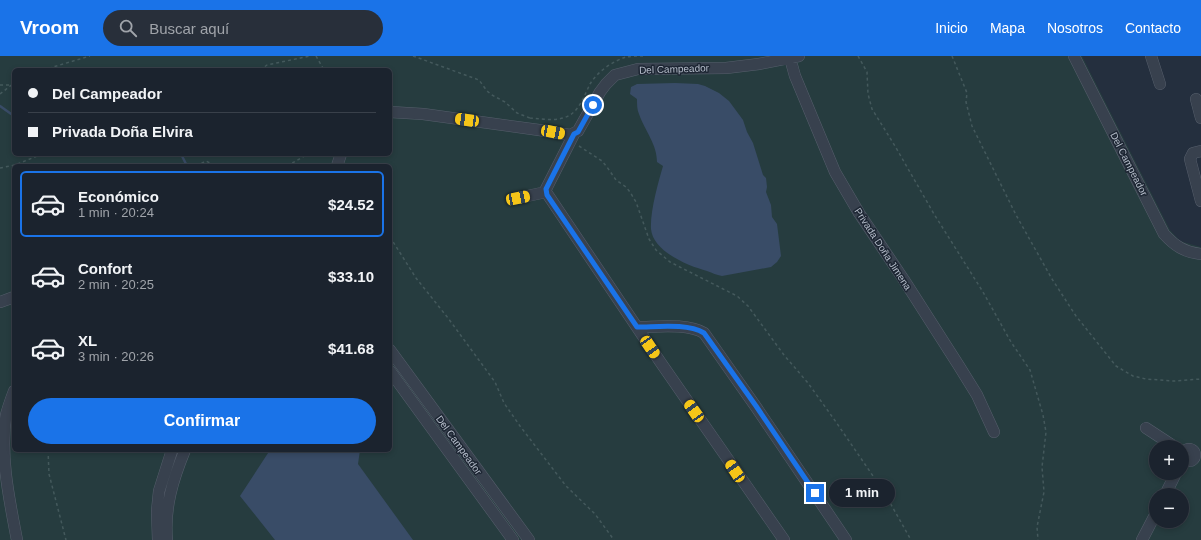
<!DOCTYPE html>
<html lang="es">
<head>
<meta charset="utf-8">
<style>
  body { margin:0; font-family:Helvetica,sans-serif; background:#282f3a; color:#f1f3f6; height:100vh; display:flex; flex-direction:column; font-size:15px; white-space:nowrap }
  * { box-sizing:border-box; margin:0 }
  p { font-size:13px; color:#a0a4aa }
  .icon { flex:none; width:22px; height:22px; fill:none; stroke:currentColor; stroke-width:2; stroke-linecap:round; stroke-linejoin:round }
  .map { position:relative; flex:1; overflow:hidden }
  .details { position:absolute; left:12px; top:108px; width:380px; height:288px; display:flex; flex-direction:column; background:#1b232e; border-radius:6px; box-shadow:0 2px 6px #0003,0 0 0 1px #39404a }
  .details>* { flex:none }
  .guide { position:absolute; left:12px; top:12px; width:380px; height:88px; border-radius:6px; box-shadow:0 2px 6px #0003,0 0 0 1px #39404a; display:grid; align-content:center; height:88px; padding:0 16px; background:#1b232e }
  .tools { position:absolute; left:1149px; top:384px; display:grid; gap:8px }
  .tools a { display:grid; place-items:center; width:40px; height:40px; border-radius:50%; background:#1b232e; box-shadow:0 2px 6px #0003,0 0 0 1px #39404a; font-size:20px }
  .end { position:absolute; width:18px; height:18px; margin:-9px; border:5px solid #1a73e8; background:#fff; box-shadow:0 0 0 2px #fff }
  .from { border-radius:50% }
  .bubble { position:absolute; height:28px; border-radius:14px; background:#1b232e; box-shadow:0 2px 6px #0003,0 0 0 1px #39404a; font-size:13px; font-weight:700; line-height:28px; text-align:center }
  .car { position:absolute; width:12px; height:24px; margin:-12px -6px; border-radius:5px; box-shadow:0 0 3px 1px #0007; background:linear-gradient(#f5c518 24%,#345 0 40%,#f5c518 0 76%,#345 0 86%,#f5c518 0) }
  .guide b { display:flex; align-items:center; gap:14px; height:38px; font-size:15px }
  .guide b+b { border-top:1px solid #39404a }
  .guide i { width:10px; height:10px; background:#f1f3f6 }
  ul { padding:7px 0 0; list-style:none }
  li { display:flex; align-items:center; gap:12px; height:66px; margin:0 8px 6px; padding:0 8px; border:2px solid transparent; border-radius:6px }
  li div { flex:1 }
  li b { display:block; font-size:15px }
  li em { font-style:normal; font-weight:700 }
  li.on { border-color:#1a73e8 }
  li>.icon { width:36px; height:36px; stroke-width:1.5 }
  .button { display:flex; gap:8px; margin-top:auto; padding:8px 16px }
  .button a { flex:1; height:46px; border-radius:24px; background:#1a73e8; color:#fff; font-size:16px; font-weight:700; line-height:46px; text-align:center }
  header { display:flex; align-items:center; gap:24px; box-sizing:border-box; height:56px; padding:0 20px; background:#1a73e8; color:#fff }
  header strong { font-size:19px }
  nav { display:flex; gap:22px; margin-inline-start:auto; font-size:14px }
  .search { width:280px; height:36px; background:#282f3a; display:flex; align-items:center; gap:10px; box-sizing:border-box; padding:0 14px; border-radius:22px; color:#a0a4aa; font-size:15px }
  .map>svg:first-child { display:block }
</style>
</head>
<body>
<header>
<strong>Vroom</strong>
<div class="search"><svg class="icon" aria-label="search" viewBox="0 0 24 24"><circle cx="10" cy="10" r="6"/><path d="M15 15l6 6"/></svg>Buscar aquí</div>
<nav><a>Inicio</a><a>Mapa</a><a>Nosotros</a><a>Contacto</a></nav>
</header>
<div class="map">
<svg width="1201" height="484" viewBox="0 0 1201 484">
  <rect width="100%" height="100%" fill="#242f3e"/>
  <path fill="#263c3f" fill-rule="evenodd" d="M0,0H1082L1170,174L1180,185L1201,191V484H0ZM14,14H390V98H14ZM14,110H390V394H14ZM1156,391H1182V417H1156ZM1156,439H1182V465H1156Z"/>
  <path fill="#394c67" d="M675,27L698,28L705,30L719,37L729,45L743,64L747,76L753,87L763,119L766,122L767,131L766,136L771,149L772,161L777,168L781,200L777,206L771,211L722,220C716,219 713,217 707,215C689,210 653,196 651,173C650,156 658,127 663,110L657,106C657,88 645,75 639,58C637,54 637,48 637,43L630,38L631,31L637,28Z
    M270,394H360L358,408L413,484H275L240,440Z"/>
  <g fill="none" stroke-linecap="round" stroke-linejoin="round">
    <path stroke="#394c67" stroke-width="2.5" d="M0,50L14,60
      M181,98L187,110"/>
    <defs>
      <path id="minor" d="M1074,0L1164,178C1175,190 1184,196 1201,198
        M1151,0L1160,28
        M790,2L795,20L835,116L859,157L904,224L959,310L977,339L994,376
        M1196,43L1201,62
        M390,56L423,58L539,74L570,79L578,75L600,36L606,28L615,19L638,13L726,12L759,8L799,0
        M574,78L546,133V136L661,307L784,484
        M1201,95L1193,97L1190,103L1201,145
        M337,110L341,98
        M518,142L546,136
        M0,246L14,241
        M637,271C657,271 687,267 704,277L756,351L846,484
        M390,294L529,484
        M390,315L513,484
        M14,335C11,343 8,351 6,359C0,401 9,442 17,484
        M1146,372L1175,391
        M1183 399a6 6 0 1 1 12 0a6 6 0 1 1-12 0Z
        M1165,439L1176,417
        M158,484L157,455L159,435L172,394
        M167,484C164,452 173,423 185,394
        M1142,484L1156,457"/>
    </defs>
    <use href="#minor" stroke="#565f6c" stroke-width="12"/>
    <path stroke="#44595c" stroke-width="1.5" stroke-dasharray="3 3" stroke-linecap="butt" d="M316,0L324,14
      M413,0L479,24L487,35L492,39L505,46L517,57L530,62
      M858,0L867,16L868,38L872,53L895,90L934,158L983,236L1011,286L1030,314L1043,359L1046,376L1042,411L1044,436L1037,471L1038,484
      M952,0L967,37L966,46L972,70L1016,159L1052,223L1076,260L1116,310L1133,320L1146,323L1174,325L1201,323
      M43,14L90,0
      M260,14L267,9L310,0
      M0,29H10
      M0,38L14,27
      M530,62C543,63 559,66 570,59C580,53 585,38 590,28C597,16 613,5 626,1C632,0 639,0 645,0
      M579,90L602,105L607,111L616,124L626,131L630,136L636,146L649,183L656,194L670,206L737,240L748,250L784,299L808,327L836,366L884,436L911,484
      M196,110L206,105L210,107L212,110
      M287,110L308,98
      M0,112L15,109L42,98
      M390,181L416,222L448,262L495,326L504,347L520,370L566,430L595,458L614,484
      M48,394L49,418L66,484"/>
    <use href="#minor" stroke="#38414e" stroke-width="11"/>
  </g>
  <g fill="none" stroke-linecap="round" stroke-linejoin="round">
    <path stroke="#1a73e8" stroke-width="5" d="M593,49L578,76L574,78L546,133L547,139L637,271C657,271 687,267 704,277L756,350L815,437"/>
  </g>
  <g text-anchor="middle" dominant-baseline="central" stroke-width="3" stroke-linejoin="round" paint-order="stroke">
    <g font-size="10" fill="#b4bcc9" stroke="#1d2633">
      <text transform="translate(674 13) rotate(-2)">Del Campeador</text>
      <text transform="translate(1129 108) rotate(63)">Del Campeador</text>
      <text transform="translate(883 193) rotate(57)">Privada Doña Jimena</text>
      <text transform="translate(459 389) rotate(54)">Del Campeador</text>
    </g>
  </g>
</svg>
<div class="tools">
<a>+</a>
<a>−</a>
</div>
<i class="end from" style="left:593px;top:49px"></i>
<i class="end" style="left:815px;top:437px"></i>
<div class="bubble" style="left:829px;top:423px;width:66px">1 min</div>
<i class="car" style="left:467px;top:64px;rotate:278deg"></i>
<i class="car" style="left:553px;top:76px;rotate:101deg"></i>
<i class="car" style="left:518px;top:142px;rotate:79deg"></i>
<i class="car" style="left:650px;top:291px;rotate:146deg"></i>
<i class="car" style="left:694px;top:355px;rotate:325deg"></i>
<i class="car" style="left:735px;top:415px;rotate:326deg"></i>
<div class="guide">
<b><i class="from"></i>Del Campeador</b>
<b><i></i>Privada Doña Elvira</b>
</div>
<section class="details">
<ul>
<li class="on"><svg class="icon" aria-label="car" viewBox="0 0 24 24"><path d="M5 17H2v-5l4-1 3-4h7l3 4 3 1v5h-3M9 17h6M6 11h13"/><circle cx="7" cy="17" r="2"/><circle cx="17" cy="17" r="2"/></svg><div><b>Económico</b><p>1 min · 20:24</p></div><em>$24.52</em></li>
<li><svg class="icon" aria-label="car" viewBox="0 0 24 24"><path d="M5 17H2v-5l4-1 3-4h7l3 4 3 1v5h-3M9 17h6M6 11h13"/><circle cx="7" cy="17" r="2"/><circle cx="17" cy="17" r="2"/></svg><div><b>Confort</b><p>2 min · 20:25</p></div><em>$33.10</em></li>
<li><svg class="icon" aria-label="car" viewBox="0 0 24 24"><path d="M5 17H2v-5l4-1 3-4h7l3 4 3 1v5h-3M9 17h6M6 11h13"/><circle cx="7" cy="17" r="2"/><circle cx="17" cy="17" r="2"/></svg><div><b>XL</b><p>3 min · 20:26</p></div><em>$41.68</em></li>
</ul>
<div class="button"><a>Confirmar</a></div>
</section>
</div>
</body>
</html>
